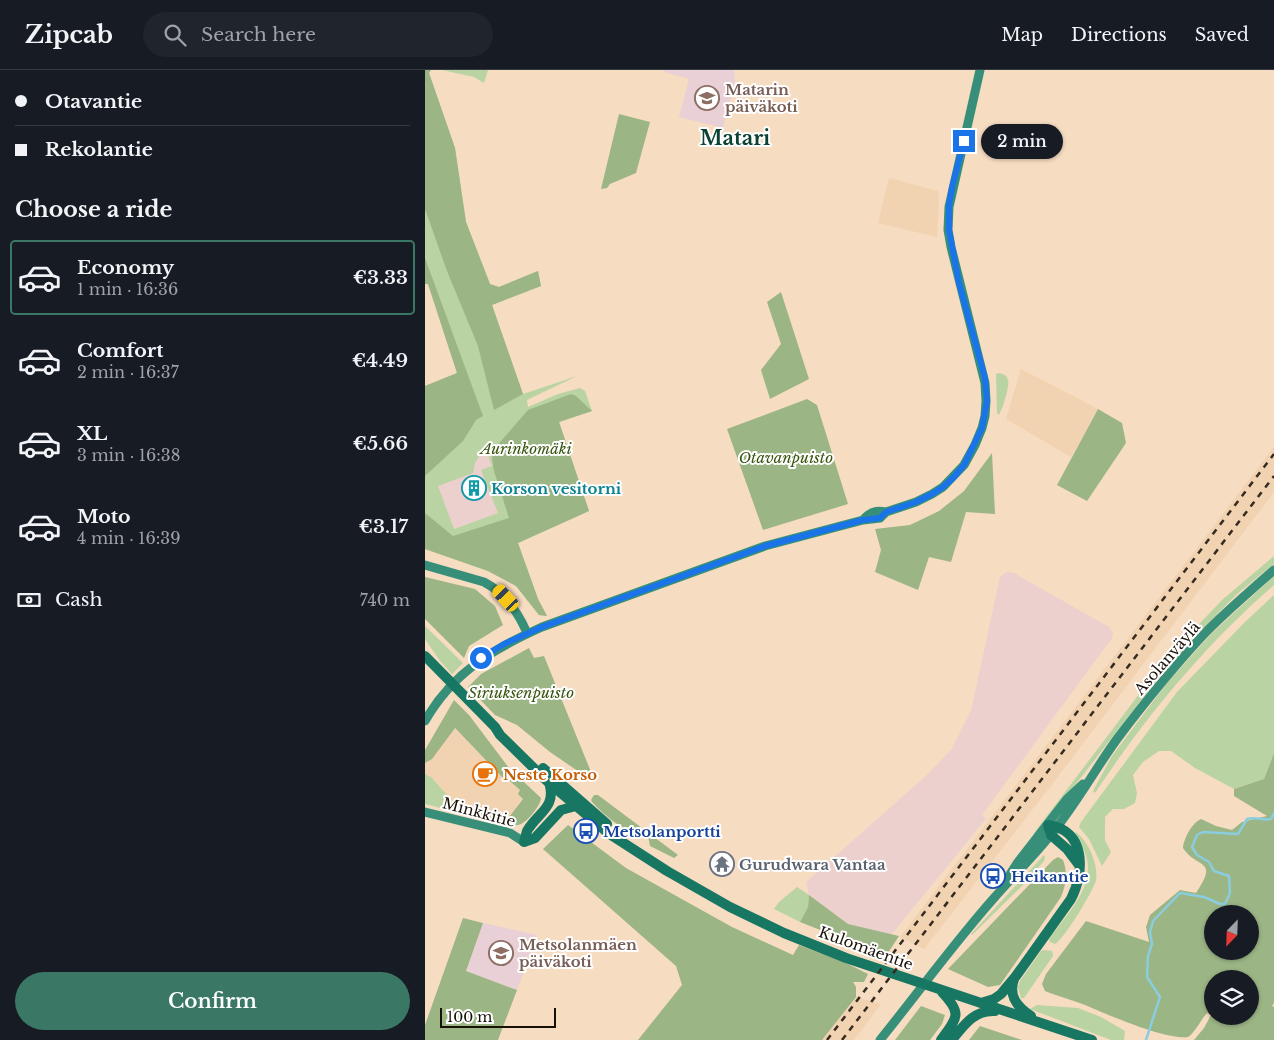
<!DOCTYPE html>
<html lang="en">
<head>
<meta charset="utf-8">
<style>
  body { margin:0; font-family:"Libre Baskerville",serif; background:#20242c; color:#f1f3f6; height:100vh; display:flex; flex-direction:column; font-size:19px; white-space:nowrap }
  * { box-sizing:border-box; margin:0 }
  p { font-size:16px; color:#9ea1a6 }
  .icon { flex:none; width:28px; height:28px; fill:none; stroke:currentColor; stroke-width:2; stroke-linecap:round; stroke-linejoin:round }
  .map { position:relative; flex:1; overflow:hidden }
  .side { display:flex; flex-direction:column; background:#171b24; width:425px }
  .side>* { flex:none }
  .top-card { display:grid; align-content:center; height:110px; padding:0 15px; background:#171b24 }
  .needle { width:32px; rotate:203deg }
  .fabs { position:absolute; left:779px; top:835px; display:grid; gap:10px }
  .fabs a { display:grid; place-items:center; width:55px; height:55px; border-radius:50%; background:#171b24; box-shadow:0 1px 4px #0004; font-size:25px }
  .scale { position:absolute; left:15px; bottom:12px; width:116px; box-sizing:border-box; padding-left:5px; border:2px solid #180f06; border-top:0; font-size:14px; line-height:18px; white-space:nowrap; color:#180f06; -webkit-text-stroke:4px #fff; paint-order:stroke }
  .end { position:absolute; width:22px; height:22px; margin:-11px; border:6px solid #1a73e8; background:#fff; box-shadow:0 0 0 2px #fff }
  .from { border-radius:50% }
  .bubble { position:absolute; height:35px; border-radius:18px; background:#171b24; box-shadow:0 1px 4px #0004; font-size:16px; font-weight:600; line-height:35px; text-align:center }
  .car { position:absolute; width:15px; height:30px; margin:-15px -8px; border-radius:6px; box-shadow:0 0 4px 1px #0007; background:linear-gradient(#f5c518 24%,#345 0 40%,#f5c518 0 76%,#345 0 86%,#f5c518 0) }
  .top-card b { display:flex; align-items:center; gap:18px; height:48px; font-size:19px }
  .top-card b+b { border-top:1px solid #363941 }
  .top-card i { width:12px; height:12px; background:#f1f3f6 }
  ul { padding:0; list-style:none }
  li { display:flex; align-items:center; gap:15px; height:75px; margin:0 10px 8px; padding:0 5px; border:2px solid transparent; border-radius:5px }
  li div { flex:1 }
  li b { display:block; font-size:19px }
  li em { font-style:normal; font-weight:600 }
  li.on { border-color:#3a7865 }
  li>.icon { width:45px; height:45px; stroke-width:1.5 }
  h2 { padding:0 15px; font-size:22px; line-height:60px }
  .pay { display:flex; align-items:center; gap:12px; height:55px; padding:0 15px; font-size:19px }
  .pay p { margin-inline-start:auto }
  .cta { display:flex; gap:10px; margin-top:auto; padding:10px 15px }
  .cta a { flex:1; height:58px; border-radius:30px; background:#3a7865; color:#fff; font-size:20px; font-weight:600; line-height:58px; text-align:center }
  header { display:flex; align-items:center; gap:30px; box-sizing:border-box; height:70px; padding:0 25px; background:#171b24; border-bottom:1px solid #363941 }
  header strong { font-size:24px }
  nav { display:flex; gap:28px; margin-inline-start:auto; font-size:18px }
  .search { width:350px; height:45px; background:#20242c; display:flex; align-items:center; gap:12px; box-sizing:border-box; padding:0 18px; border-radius:28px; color:#9ea1a6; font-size:19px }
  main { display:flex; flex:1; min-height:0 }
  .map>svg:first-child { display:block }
</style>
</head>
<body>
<header>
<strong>Zipcab</strong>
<div class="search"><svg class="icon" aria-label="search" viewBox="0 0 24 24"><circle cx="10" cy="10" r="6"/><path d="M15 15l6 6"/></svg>Search here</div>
<nav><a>Map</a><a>Directions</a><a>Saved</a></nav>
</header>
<main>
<section class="side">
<div class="top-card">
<b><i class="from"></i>Otavantie</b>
<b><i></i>Rekolantie</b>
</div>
<h2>Choose a ride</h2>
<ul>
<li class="on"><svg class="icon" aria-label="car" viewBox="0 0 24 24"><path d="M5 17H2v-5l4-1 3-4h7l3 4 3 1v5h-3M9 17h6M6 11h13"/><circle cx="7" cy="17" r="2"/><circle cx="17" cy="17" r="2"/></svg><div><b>Economy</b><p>1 min · 16:36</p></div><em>€3.33</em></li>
<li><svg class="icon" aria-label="car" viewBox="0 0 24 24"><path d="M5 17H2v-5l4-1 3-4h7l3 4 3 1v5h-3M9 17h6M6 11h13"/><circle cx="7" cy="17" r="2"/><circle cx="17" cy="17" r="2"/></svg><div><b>Comfort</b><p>2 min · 16:37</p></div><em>€4.49</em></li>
<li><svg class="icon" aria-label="car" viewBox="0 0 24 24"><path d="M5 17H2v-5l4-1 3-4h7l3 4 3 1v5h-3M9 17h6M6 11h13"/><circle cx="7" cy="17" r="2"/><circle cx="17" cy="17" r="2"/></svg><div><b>XL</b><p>3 min · 16:38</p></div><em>€5.66</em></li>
<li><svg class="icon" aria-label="car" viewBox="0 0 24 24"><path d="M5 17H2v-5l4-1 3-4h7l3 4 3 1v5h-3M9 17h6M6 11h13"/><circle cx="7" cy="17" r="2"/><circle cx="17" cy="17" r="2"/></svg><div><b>Moto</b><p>4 min · 16:39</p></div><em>€3.17</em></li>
</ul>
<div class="pay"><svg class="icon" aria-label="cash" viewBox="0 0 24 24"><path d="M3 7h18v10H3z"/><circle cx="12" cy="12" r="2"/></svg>Cash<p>740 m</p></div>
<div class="cta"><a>Confirm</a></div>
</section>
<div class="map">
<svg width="849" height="970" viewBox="0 0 849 970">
  <rect width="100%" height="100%" fill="#f6dcc1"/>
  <path fill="#f1d2b1" d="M464,108L513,121L514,130L512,167L453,153Z
    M596,299L673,339L646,387L581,349Z
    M849,377V422L625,717L499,879L475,867Z
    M29,658L78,708L79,707L96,721L98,728L80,752L72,749L70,751L32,738H16L0,734V693L7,689Z
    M431,927L456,934L429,970H397Z"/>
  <path fill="#ebd0ce" d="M57,369L69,401L73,443L29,459L0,414Z
    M581,502L589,503L684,557L688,563L687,568L557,745L561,749L466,865L423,854L384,825L381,812L502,705L526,680L546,641L575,507Z"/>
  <path fill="#e9d0d6" d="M239,0H309L310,10L298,58L254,47L264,9L239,2Z
    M58,853L112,865L92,920L41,901Z"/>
  <path fill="#bad3a3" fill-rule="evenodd" d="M0,0H6L4,3L30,78L41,152L65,214L74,217L113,201L116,216L67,235L98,324L152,306L102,330L103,337L133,324L155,318L160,321L167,341L134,352L164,441L93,473L113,529L122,546L114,545L91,516L63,501L0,479V316L32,303L3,214H0ZM60,377L67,396L56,400L73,443L29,459L13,416L48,403L50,393Z
    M17,0H63L59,13L49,7Z
    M574,303C578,304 582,305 583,310C585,316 577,340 574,345L572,343L571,304Z
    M849,486V494L812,524L749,588L608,769L609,763L740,590L797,530Z
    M849,506V515C779,576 722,645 670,723L668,721L687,686L742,613L786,564Z
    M849,525V683L839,709L809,719L770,698L746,681H734L718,692L708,705L712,723L710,733L699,739H688L680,747V770L686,782L677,796L664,769L654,757L656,752L752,622L819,553Z
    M0,556L38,593L27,604L15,591L0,569Z
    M0,704L6,707L22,725L17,732L46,741L49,738L59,744L71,747L72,751L32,738H16L0,734Z
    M650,762C663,769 674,796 671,810C669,820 638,871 630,874L625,872L624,869C641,845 673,815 660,783C658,776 651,770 647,764Z
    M619,785L620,787L619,791L601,812L547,865L546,864Z
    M372,817L384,825L383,837L375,852L349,839L354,832Z
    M619,880L627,881L628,886L599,928H596L593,917L595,911L616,881Z
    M612,935L653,938L676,947L700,961L699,970H686L605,939Z"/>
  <path fill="#9cb585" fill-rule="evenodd" d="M0,0H6L4,3L30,78L41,152L65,214L74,217L113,201L116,216L67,235L98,324L69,340L53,276L22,201L0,139Z
    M194,44L225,52L211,103L185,114L182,118L176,119Z
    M0,188L58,346L51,350L38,371L0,406V316L32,303L3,214H0Z
    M356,222L384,309L345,329L336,300L356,274L342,232Z
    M146,324L151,326L167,341L134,352L164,441L93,473L113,529L122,546L114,545L91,516L63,501L0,479V443L28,466L84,448L69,401L67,388L70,378L103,340Z
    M382,329L392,335L423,434L338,460L302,359Z
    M673,339L697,353L701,373L662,431L632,415Z
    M567,383L570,444L541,442L526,492L504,487L493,520L450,502L456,480L450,459L485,455L514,441L539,421Z
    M0,507L50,519L70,536L78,555L44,576L39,588L0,549Z
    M104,578L109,588L119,586L166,702L160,706L125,682L92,655L70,645L43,617L56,604Z
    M29,630L44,645L84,698L116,728C116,735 103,751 96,754C91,757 85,753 80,752L98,729L93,724L95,720L80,707L78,708L30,658L7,689L0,693V680Z
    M849,683V933L847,936L849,937V970H769L779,958L786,945L782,943C777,948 769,964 763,967C742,970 688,947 667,938C652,931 635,927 620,921L617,914L621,904L661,851L724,872L721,857L725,845L755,820L771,823C794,788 773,800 758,778C759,768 767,753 776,749L791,756L807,760L817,752L842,746L809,726V719L839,709ZM788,844H825V881H788ZM788,909H825V946H788Z
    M169,725H173L253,785L249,788L225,776L223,766C218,765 211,765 207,763C198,760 170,738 166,730Z
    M143,755L201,798L307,857L368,885L374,875L423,894L443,904L439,912H428L431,917V927L397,970H213L257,915L251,896L118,779Z
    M633,787L638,790C643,803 641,815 636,827L575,915L563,917L523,899L628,790Z
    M384,825L423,854L474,866L461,886L375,852L383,837Z
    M38,848L58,853L41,901L92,920L73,970H0V955Z
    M496,936L520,945L517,954L505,970H470Z
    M555,956L597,970H544Z"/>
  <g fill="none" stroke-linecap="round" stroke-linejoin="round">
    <path stroke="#8acdde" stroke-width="2.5" d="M721,970L735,927L722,907L723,886L727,874L725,862L728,851L755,823L779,827L795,834H800L805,823L804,806L789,801L784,792L772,785L767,777L772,765L778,762L813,764L822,749C831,746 837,751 846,749L849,743"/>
    <path stroke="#378f7a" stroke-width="9" d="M438,450C445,442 451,440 461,442
      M0,495L59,512C80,523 93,542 102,563
      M0,651C28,602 68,579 117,557L340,476L438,450L455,448L461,442L491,432L507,424L518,417L539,395L550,375L557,358L560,346L561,331L560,313L526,177L523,160L524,137L555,0
      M0,742L85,763L99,772
      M582,809L593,792L642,729L658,714
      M455,970C493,923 529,873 569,828C590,804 613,782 632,757C654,729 671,698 692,669C720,632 750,595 782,561C803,540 826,520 849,500"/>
    <path stroke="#187763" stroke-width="10" d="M0,586L70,657L75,665L123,712L183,763L242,801L305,837L359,863L421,888L667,970
      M118,698L182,754
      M99,772C100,769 101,764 102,761C113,742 132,738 124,712
      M99,772L110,768L136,740L151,736
      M589,909C583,926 592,937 606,946
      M556,933L569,929L576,924L591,906L646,829C660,802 661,760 623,755L626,765L642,779L654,795
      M516,970C532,948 538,944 517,922
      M527,970C539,955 549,940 570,941"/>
    <path stroke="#362b20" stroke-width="2.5" stroke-dasharray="6 6" stroke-linecap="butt" d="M402,970L849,384
      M417,970L849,406"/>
  </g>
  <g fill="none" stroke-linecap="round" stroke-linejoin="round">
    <path stroke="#1a73e8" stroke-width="6" d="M56,588L79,574L117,557L340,476L438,450L455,448L461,442L491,432L507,424L518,417L528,408L539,395L557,358L562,331L560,308L534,213L524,160V136L527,117L539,71"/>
  </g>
  <defs>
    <symbol id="school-ring" viewBox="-11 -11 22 22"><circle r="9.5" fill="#fff" stroke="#8d6e63" stroke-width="1.5"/><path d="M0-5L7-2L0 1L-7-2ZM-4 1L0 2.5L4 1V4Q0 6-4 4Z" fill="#8d6e63"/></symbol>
    <symbol id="building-ring" viewBox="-11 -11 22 22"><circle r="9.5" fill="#fff" stroke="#0f9aa8" stroke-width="1.5"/><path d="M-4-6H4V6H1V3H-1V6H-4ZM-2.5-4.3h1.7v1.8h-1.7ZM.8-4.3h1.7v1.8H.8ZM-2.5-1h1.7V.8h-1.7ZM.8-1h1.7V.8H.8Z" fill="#0f9aa8"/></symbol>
    <symbol id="cafe-ring" viewBox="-11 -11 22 22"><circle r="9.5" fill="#fff" stroke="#e8710a" stroke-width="1.5"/><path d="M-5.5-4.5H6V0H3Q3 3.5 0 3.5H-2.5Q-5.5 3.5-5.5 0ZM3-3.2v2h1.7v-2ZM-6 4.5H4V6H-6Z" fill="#e8710a"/></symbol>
    <symbol id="bus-ring" viewBox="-11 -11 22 22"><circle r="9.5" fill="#fff" stroke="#1a4fb4" stroke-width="1.5"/><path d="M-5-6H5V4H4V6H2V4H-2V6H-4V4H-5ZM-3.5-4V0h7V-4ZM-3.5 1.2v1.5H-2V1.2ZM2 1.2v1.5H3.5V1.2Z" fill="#1a4fb4"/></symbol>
    <symbol id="temple-ring" viewBox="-11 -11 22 22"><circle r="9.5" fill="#fff" stroke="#6b7280" stroke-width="1.5"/><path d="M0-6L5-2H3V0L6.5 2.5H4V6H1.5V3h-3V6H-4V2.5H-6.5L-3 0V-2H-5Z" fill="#6b7280"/></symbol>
  </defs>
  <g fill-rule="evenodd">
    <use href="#school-ring" x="268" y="14" width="28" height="28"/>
    <use href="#building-ring" x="35" y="404" width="28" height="28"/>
    <use href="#cafe-ring" x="46" y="690" width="28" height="28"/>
    <use href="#bus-ring" x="147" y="747" width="28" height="28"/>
    <use href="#temple-ring" x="283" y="780" width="28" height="28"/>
    <use href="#bus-ring" x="554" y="792" width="28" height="28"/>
    <use href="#school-ring" x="62" y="869" width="28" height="28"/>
  </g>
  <g text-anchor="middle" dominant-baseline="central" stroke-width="4" stroke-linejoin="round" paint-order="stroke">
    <g font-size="15" font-weight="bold" fill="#785e54" stroke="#fff" text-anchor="start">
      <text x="300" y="19">Matarin<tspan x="300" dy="17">päiväkoti</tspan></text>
      <text x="94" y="874">Metsolanmäen<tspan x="94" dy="17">päiväkoti</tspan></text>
    </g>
    <g font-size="15" font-style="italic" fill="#38550e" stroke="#fff">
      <text x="101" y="378">Aurinkomäki</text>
      <text x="361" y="387">Otavanpuisto</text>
      <text x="96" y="622">Siriuksenpuisto</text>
    </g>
    <g font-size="15" font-weight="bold" fill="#0d838f" stroke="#fff" text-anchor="start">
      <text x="66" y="418">Korson vesitorni</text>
    </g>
    <g font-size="15" fill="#180f06" stroke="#fff">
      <text transform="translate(742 588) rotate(-49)">Asolanväylä</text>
      <text transform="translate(54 742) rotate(15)">Minkkitie</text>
      <text transform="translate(441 878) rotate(20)">Kulomäentie</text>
    </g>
    <g font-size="15" font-weight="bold" fill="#c56008" stroke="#fff" text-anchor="start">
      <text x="78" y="704">Neste Korso</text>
    </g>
    <g font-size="15" font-weight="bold" fill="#164399" stroke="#fff" text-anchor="start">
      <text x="178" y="761">Metsolanportti</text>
      <text x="586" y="806">Heikantie</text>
    </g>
    <g font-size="15" font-weight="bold" fill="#5b616d" stroke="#fff" text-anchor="start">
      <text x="314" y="794">Gurudwara Vantaa</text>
    </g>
    <g font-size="20" font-weight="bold" fill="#0c4234" stroke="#fff">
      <text x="310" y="68">Matari</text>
    </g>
  </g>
</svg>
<div class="fabs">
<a><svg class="needle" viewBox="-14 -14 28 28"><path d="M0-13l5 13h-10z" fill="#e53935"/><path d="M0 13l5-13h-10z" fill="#9ea1a6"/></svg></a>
<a><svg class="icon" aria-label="layers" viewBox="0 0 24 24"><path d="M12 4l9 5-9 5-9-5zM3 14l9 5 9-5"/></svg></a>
</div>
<div class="scale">100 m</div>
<i class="end from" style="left:56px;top:588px"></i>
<i class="end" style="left:539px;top:71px"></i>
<div class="bubble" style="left:556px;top:54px;width:82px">2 min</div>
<i class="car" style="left:81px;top:528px;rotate:317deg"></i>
</div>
</main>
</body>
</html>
